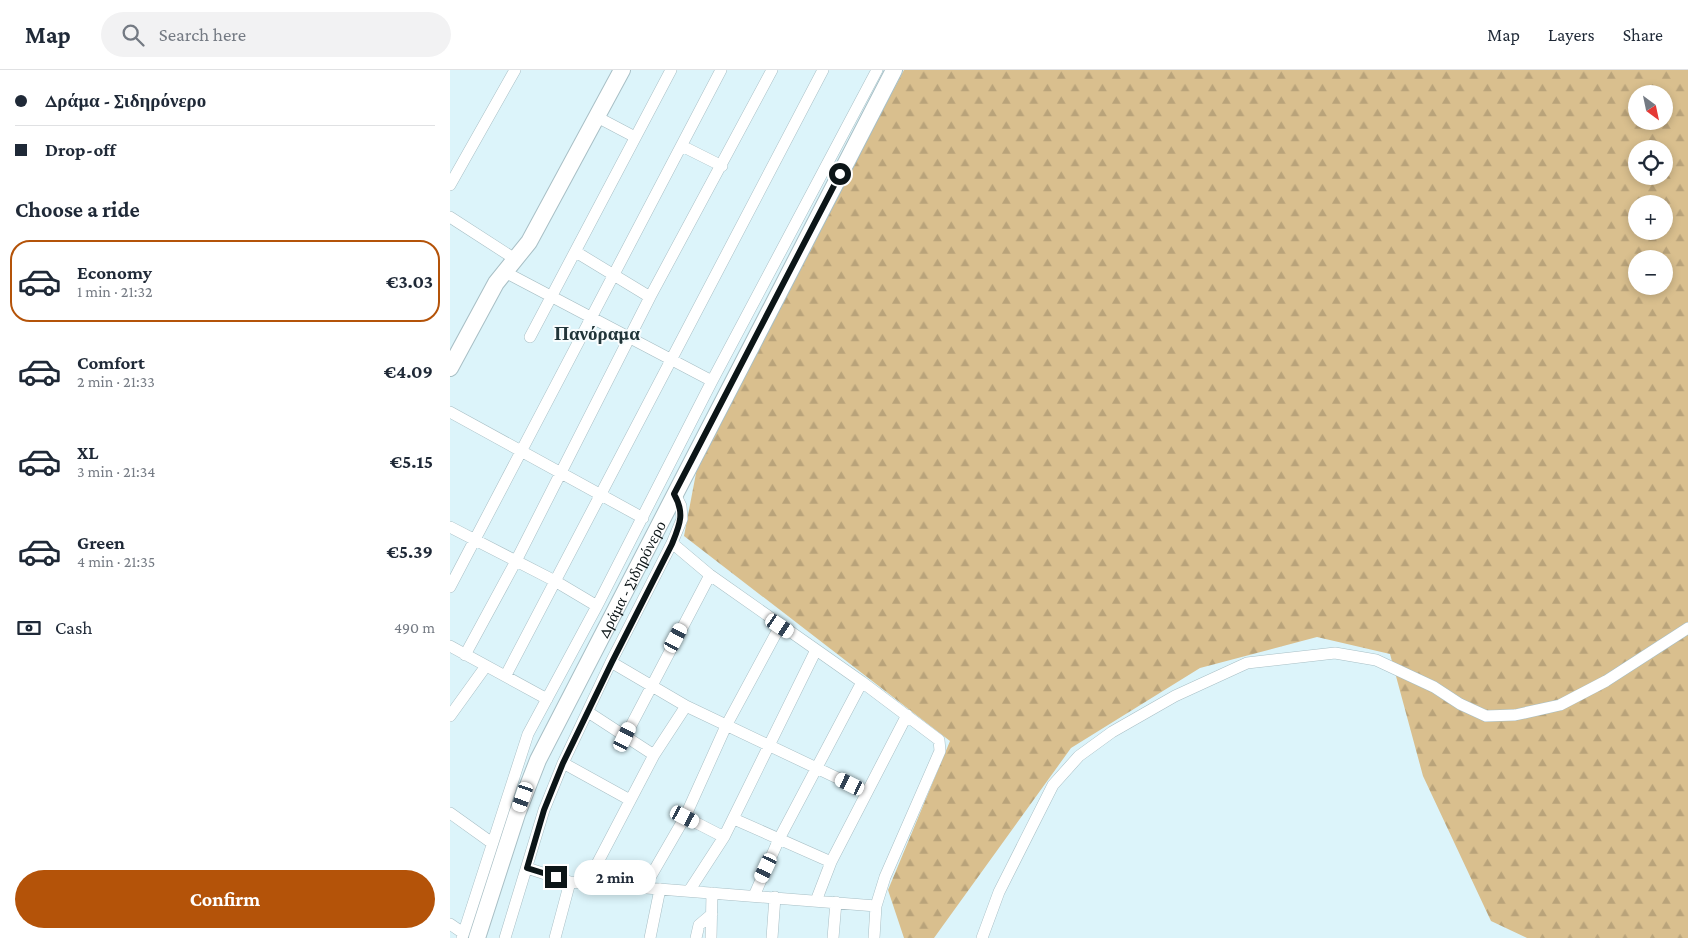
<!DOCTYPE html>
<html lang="en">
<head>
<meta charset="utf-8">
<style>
  body { margin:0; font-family:"Crimson Pro",serif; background:#f2f2f3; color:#1f2937; height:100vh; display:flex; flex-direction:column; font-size:19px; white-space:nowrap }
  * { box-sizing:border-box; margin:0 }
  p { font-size:16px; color:#747a83 }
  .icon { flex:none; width:28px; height:28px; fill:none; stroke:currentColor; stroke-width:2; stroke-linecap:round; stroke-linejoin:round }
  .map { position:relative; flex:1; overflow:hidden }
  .side { display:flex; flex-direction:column; background:#fff; width:450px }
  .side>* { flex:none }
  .top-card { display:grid; align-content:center; height:110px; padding:0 15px; background:#fff }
  .needle { width:32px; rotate:147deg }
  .buttons { position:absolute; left:1178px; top:15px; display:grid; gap:10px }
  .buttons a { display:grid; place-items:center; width:45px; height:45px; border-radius:50%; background:#fff; box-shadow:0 2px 8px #0003; font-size:25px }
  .end { position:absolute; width:22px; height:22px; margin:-11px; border:6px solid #0c1517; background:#fff; box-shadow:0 0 0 2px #fff }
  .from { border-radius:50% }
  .bubble { position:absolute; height:35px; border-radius:18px; background:#fff; box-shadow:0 2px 8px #0003; font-size:16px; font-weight:700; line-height:35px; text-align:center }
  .car { position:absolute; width:15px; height:30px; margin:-15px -8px; border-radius:6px; box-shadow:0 0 4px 1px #0007; background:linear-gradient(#fff 24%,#345 0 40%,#fff 0 76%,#345 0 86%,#fff 0) }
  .top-card b { display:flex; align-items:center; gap:18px; height:48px; font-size:19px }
  .top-card b+b { border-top:1px solid #e0e1e3 }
  .top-card i { width:12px; height:12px; background:#1f2937 }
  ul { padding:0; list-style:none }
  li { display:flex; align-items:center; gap:15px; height:82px; margin:0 10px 8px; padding:0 5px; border:2px solid transparent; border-radius:20px }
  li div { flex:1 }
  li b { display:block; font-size:19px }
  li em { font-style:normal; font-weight:700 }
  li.active { border-color:#b45309 }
  li>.icon { width:45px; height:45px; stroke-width:1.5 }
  h2 { padding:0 15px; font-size:22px; line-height:60px }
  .pay { display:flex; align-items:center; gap:12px; height:55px; padding:0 15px; font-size:19px }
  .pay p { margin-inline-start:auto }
  .primary-button { display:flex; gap:10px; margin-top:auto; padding:10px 15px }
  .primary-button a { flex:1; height:58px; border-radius:30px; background:#b45309; color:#fff; font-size:20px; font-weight:700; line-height:58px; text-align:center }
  header { display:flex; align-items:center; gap:30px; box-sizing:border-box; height:70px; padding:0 25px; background:#fff; border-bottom:1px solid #e0e1e3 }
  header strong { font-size:24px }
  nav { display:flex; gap:28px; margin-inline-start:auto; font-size:18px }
  .search { width:350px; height:45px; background:#f2f2f3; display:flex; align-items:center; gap:12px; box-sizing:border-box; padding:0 18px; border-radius:28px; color:#747a83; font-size:19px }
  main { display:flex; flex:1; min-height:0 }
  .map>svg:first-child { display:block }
</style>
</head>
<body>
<header>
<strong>Map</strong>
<div class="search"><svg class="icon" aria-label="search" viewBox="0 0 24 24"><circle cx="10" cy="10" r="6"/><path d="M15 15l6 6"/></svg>Search here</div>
<nav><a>Map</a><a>Layers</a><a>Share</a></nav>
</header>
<main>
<section class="side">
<div class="top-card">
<b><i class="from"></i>Δράμα - Σιδηρόνερο</b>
<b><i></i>Drop-off</b>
</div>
<h2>Choose a ride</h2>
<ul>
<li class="active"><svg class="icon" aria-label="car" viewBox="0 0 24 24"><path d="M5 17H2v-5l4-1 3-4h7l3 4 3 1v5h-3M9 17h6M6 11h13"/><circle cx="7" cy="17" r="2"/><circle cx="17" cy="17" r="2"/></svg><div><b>Economy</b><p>1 min · 21:32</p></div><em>€3.03</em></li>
<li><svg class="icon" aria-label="car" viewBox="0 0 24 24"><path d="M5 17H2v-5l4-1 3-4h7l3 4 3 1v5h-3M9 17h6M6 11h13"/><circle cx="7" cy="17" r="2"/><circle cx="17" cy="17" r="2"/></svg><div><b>Comfort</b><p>2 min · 21:33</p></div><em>€4.09</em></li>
<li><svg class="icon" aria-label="car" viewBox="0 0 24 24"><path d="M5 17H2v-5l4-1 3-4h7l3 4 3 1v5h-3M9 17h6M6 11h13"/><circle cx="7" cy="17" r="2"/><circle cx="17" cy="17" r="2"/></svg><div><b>XL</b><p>3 min · 21:34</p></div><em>€5.15</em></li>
<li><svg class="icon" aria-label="car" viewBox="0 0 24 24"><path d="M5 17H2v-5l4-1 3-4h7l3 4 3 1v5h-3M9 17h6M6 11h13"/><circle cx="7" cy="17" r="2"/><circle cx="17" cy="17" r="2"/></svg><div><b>Green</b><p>4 min · 21:35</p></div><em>€5.39</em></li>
</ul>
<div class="pay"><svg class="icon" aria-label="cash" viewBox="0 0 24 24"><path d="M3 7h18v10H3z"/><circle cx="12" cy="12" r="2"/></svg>Cash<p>490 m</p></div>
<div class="primary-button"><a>Confirm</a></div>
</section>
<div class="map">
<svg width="1238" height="868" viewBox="0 0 1238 868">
  <defs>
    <pattern id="forest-firs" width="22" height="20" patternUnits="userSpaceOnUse" patternTransform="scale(1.25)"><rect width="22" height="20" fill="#d9bf8e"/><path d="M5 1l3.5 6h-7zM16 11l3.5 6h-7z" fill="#b9a37a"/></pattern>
  </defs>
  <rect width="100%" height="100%" fill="#dcf4fa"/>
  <path fill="url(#forest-firs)" fill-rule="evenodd" d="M454,0H1238V868H1077L1041,851L973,706L940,584L867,567L750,598L621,678L484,868H454L438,820L500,671L234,466L247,398L294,300ZM1186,24H1214V51H1186ZM1186,79H1214V106H1186ZM1186,134H1214V161H1186ZM1186,189H1214V216H1186Z"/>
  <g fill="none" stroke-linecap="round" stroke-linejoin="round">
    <defs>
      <path id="street" d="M147,47L185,67
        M232,76L272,96
        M0,115L65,0
        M0,147L65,189
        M126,182L200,227
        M53,201L262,311
        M80,267L221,0
        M0,342L193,448
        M0,457L105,511L147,536
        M222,473L260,505L412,612L489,670L490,681L435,807L426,836L424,868
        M0,517L271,0
        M0,576L97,629
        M15,585L66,491L200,227L322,0
        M56,605L373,0
        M236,636L417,722
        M138,642L204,685
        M0,646L36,596
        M175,667L260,505
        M113,693L180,730
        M0,743L42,773
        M235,747L274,767
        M284,749L381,792
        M77,798L120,812L426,836
        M137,813L204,685L236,636L161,592
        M194,818L235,747L276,656L330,556
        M239,821L274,767L366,580
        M304,826L329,769L412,612
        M366,831L381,792L457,645
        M0,854L13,863
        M12,868L78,664L147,536L262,311L427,0
        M55,868L94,740L113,693L161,592L222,473L232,449L231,436L225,424
        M105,868L120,812
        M200,868L210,819
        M246,868L249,855L262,844
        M261,868L262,823
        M322,868L325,827
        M383,868L386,832
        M532,868L549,822L603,715L629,686L662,662L725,626L797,593L885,583L926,590L984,617L1010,634L1036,646L1065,645L1110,635L1156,611L1238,558"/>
      <g id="secondary">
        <path d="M0,298L46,213L79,172L172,0"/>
        <path id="s1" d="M27,868L67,744L88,690L444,0"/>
      </g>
    </defs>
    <use href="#street" stroke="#a8bfc5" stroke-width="12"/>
    <use href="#secondary" stroke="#a8bfc5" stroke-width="18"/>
    <use href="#street" stroke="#fff" stroke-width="11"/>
    <use href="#secondary" stroke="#fff" stroke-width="16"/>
  </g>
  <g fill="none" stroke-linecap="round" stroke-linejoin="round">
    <path stroke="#0c1517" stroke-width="6" d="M106,807L77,798L94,740L113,693L162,592L222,474C230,454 235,443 224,424L390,104"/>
  </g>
  <g text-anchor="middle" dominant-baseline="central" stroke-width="4" stroke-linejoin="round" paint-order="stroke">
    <g font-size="16" fill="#0c1517" stroke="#f8fdfe">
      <text stroke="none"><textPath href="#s1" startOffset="392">Δράμα - Σιδηρόνερο</textPath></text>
    </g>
    <g font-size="19" font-weight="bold" fill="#213539" stroke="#f8fdfe">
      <text x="147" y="263">Πανόραμα</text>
    </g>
  </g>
</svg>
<div class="buttons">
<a><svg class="needle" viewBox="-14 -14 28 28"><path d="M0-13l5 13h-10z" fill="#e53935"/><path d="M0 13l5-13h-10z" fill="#747a83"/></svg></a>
<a><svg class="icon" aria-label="locate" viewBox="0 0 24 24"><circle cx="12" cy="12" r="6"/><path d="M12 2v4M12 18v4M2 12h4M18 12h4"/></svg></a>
<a>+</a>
<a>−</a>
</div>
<i class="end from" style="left:390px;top:104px"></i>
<i class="end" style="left:106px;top:807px"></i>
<div class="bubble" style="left:124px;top:790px;width:82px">2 min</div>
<i class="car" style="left:330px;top:556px;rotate:124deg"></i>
<i class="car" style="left:226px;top:568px;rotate:28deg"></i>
<i class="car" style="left:175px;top:667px;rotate:26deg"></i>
<i class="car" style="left:400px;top:714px;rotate:296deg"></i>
<i class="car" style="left:73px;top:727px;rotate:199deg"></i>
<i class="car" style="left:235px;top:747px;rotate:117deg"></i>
<i class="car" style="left:316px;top:798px;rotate:205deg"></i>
</div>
</main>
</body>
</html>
